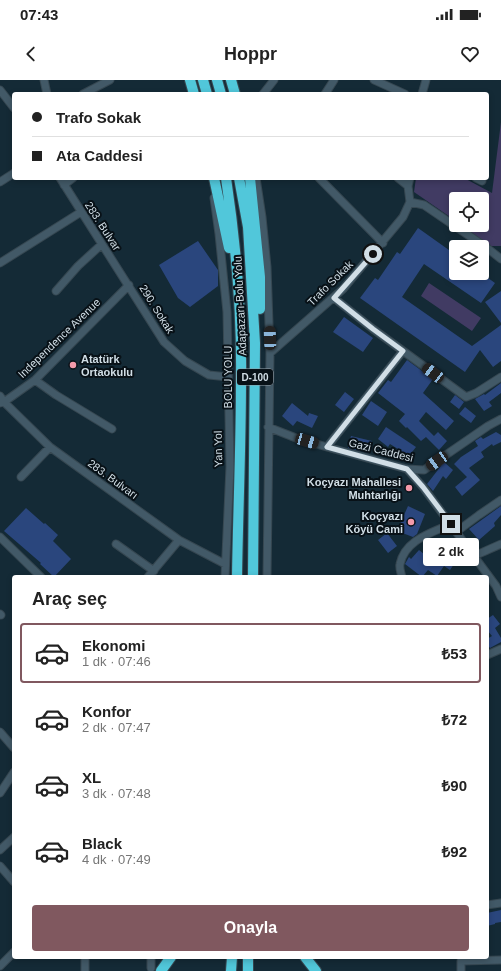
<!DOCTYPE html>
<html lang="tr">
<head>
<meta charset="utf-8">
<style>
  body { margin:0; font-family:Arial,sans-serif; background:#f2f2f2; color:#222; height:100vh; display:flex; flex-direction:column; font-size:15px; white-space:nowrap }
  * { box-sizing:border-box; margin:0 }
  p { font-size:13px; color:#767676 }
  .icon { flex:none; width:22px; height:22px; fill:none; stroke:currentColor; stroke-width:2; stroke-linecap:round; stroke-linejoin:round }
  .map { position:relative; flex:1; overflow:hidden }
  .panel { position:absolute; left:12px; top:495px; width:477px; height:384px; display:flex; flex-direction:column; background:#fff; border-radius:4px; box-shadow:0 2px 6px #0003 }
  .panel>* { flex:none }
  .guide { position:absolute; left:12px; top:12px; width:477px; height:88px; border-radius:4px; box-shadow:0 2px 6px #0003; display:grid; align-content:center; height:88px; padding:0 20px; background:#fff }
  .buttons { position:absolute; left:449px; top:112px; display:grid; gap:8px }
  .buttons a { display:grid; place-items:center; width:40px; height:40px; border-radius:4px; background:#fff; box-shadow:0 2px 6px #0003; font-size:20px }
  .end { position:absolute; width:18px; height:18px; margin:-9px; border:5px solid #d1dee6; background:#111; box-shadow:0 0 0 2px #111 }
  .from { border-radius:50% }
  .bubble { position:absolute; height:28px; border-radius:4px; background:#fff; box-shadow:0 2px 6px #0003; font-size:13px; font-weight:600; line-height:28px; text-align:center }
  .car { position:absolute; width:12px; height:24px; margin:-12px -6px; border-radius:5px; box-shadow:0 0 3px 1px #0007; background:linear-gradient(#222 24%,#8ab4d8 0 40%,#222 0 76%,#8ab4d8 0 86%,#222 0) }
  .guide b { display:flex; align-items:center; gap:14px; height:38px; font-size:15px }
  .guide b+b { border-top:1px solid #e0e0e0 }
  .guide i { width:10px; height:10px; background:#222 }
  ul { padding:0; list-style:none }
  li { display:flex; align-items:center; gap:12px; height:60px; margin:0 8px 6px; padding:0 12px; border:2px solid transparent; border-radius:4px }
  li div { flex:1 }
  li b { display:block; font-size:15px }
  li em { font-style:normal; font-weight:600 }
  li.current { border-color:#80585f }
  li>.icon { width:36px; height:36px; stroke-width:1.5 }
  h2 { padding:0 20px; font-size:18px; line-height:48px }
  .cta { display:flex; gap:8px; margin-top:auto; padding:8px 20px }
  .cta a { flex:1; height:46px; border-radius:4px; background:#80585f; color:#fff; font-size:16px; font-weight:600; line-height:46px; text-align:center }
  .status { display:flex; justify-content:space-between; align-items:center; height:28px; padding:0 20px; background:#fff; direction:ltr }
  .status svg { height:11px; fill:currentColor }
  header { display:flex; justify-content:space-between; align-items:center; height:52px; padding:0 20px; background:#fff; font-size:18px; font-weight:600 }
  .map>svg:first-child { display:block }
</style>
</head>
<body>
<div class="status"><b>07:43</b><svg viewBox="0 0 49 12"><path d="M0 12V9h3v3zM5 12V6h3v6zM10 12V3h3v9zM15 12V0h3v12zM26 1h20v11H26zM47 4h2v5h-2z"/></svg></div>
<header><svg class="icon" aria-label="back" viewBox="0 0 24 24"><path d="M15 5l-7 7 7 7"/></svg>Hoppr<svg class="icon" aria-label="heart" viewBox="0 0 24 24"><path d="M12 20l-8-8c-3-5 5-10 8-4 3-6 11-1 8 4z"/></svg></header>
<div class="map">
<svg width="501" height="891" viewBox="0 0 501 891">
  <rect width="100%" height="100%" fill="#142a36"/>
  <path fill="#413b63" d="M501,42V166H491L461,145H482V119H456V141L414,112L416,98H464L492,113Z
    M429,203L481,238L472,251L421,216Z"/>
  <path fill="#2a467d" d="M418,148L456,175V193H481L495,203L481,223L424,184L402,217L472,266L501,245V281L493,287L480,270L465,292L360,218L375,198L378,200L397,172L400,174Z
    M198,161L218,190V206L190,227L178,218L159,185Z
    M501,211V243L485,222Z
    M344,237L373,258L363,272L333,252Z
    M407,280L433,299L423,313L454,341L446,350L426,332L419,341L434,356L438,352L447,361L439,370L426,357L421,361L407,347L406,348L399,341L405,334L378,313L388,300L391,302Z
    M501,303V313L489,322L492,326L484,331L475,319L484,314L485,315Z
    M345,312L354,319L344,332L335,325Z
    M455,315L464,322L459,329L450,322Z
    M371,321L387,332L378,346L362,335Z
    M292,323L308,336L309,333L318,336L312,348L297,341L293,346L282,336Z
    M465,327L476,336L471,343L459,334Z
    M386,347L416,367L409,376L390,364L388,367L378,359Z
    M496,352L501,355V362L493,366L492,364L481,372L484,377L469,388L480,400L462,416L455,407L467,397L454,384L461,377L478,366L475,361L481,357L483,359Z
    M351,356L372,361L369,373L348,368Z
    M444,382L453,390L446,399L443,396L433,411L427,404Z
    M408,426L425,434L417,454L413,457L397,451Z
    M501,426V435L494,443L495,446L479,460L469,449Z
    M26,428L44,444L45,443L58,455L53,461L71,479L54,497L40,484L41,483L4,451Z
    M387,453L397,466L388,473L378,460Z
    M443,460L454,468L449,476L456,481L450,490L444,486L437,496L428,490L422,497L405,484L409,477L411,479L419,470L430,479Z
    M493,535L500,544L495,548L501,558V562L490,568L487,564V559L492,556L487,550V539Z
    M501,830V842L495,843V844L487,846V833Z"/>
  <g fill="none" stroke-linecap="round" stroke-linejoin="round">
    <defs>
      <path id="minor" d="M44,0L47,14
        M374,0L405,14
        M0,10L14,28
        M83,14L110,0
        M263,14L274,0
        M325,14L334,0
        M422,14L426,0
        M60,98L164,262L185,281L209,295L228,297
        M256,98L262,137L267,187L270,273L267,497
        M319,98L383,163
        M398,98L408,106
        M410,98L408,106L410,122
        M476,98L482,101
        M0,102L14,93
        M64,105L73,98
        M214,118L219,154L227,232L230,387L225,497
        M410,122L424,125L487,168L501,179
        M0,183L81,132
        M56,211L78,186L102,164
        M334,218L373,249L466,317L476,313L501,297
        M270,273L343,209L403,137L410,122
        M35,300L56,315L112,349
        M0,316L4,322L50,367L179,460L225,484
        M0,323L4,322L35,300L129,205
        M268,347L296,358L327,367L407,389L424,390L488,346L501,339
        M327,367L403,271
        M407,389L423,407L496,506L501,517
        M21,397L50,367
        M456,452L479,435L501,420
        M0,457L41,497
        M116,464L154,491
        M474,476L501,464
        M148,497L179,460
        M402,497C401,493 399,488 400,484C405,460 431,453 451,444
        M0,534L1,535
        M487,575L501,569
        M0,652L14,668
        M0,713L14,692
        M0,770L14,757
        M0,786L14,802
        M487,825L501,823
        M0,886L14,872
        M151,888V877
        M85,891V877
        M461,891V881L501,880"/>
      <path id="highway" d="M190,0L194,14
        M203,0L207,14
        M217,0L221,14
        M231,0L235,14
        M214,98L229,168
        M226,98C236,165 242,233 241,300C241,366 238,431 237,497
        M239,98L248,147L255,263L253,497
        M250,98L260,197V229
        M305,877L316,891
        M161,891L171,877
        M231,891L232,877
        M248,891V877"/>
    </defs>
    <use href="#minor" stroke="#364751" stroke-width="9"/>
    <use href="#highway" stroke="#364751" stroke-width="12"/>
    <use href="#minor" stroke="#425967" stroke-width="7"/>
    <use href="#highway" stroke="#51c7da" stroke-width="10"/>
  </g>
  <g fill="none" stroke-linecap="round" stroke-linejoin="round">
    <path stroke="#d1dee6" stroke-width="5" d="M373,174L334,218L373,249L403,271L327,367L407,389L423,407L451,444"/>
  </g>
  <g fill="#f39aaa" stroke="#081117" stroke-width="1.5">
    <circle cx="73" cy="285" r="4"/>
    <circle cx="409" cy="408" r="4"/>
    <circle cx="411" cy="442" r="4"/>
  </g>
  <g text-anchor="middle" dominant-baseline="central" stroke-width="4" stroke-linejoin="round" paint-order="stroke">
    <rect fill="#081117" stroke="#95a0a8" stroke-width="1" x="237" y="289" width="36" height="16" rx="3"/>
    <g font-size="10" font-weight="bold" fill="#d1dee6">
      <text x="255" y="297">D-100</text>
    </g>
    <g font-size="11" fill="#d1dee6" stroke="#081117">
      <text transform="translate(103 146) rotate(57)">283. Bulvar</text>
      <text transform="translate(330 203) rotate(-45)">Trafo Sokak</text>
      <text transform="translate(240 226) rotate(-93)">Adapazarı-Bolu Yolu</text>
      <text transform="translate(157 229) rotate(58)">290. Sokak</text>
      <text transform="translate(59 258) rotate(-44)">Independence Avenue</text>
      <text transform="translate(228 297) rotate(-90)">BOLU YOLU</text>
      <text transform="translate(218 369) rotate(-91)">Yan Yol</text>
      <text transform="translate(381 370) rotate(14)">Gazi Caddesi</text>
      <text transform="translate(113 399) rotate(36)">283. Bulvarı</text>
    </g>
    <g font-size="11" font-weight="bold" fill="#d1dee6" stroke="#081117" text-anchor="end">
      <text x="81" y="279" text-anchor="start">Atatürk<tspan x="81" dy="13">Ortaokulu</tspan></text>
      <text x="401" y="402">Koçyazı Mahallesi<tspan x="401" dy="13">Muhtarlığı</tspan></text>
      <text x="403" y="436">Koçyazı<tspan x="403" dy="13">Köyü Cami</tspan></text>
    </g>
  </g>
</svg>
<div class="buttons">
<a><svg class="icon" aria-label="locate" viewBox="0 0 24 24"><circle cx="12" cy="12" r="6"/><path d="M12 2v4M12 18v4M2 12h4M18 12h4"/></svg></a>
<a><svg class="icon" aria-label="layers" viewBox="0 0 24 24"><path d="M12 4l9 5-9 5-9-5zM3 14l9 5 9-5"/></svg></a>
</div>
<i class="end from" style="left:373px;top:174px"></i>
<i class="end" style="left:451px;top:444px"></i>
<div class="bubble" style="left:423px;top:458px;width:56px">2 dk</div>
<i class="car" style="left:270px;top:258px;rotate:358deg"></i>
<i class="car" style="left:433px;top:293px;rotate:307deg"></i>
<i class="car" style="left:307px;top:361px;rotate:106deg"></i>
<i class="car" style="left:437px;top:381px;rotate:235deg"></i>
<div class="guide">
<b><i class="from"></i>Trafo Sokak</b>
<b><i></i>Ata Caddesi</b>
</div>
<section class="panel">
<h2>Araç seç</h2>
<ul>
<li class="current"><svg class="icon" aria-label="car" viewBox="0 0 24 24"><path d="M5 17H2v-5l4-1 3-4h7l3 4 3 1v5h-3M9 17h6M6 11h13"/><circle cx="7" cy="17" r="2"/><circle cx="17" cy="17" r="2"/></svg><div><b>Ekonomi</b><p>1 dk · 07:46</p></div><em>₺53</em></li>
<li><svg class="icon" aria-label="car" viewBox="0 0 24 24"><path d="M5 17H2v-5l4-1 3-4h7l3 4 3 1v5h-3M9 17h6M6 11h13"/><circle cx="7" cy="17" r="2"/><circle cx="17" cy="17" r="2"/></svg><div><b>Konfor</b><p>2 dk · 07:47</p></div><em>₺72</em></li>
<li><svg class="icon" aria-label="car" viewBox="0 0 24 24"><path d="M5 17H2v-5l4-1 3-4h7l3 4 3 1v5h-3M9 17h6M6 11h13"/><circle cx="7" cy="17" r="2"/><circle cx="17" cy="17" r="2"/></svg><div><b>XL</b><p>3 dk · 07:48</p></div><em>₺90</em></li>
<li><svg class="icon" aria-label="car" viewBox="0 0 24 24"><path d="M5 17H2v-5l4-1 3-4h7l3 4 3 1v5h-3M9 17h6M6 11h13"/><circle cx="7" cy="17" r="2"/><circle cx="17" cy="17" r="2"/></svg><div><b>Black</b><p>4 dk · 07:49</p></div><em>₺92</em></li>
</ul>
<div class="cta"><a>Onayla</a></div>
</section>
</div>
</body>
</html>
